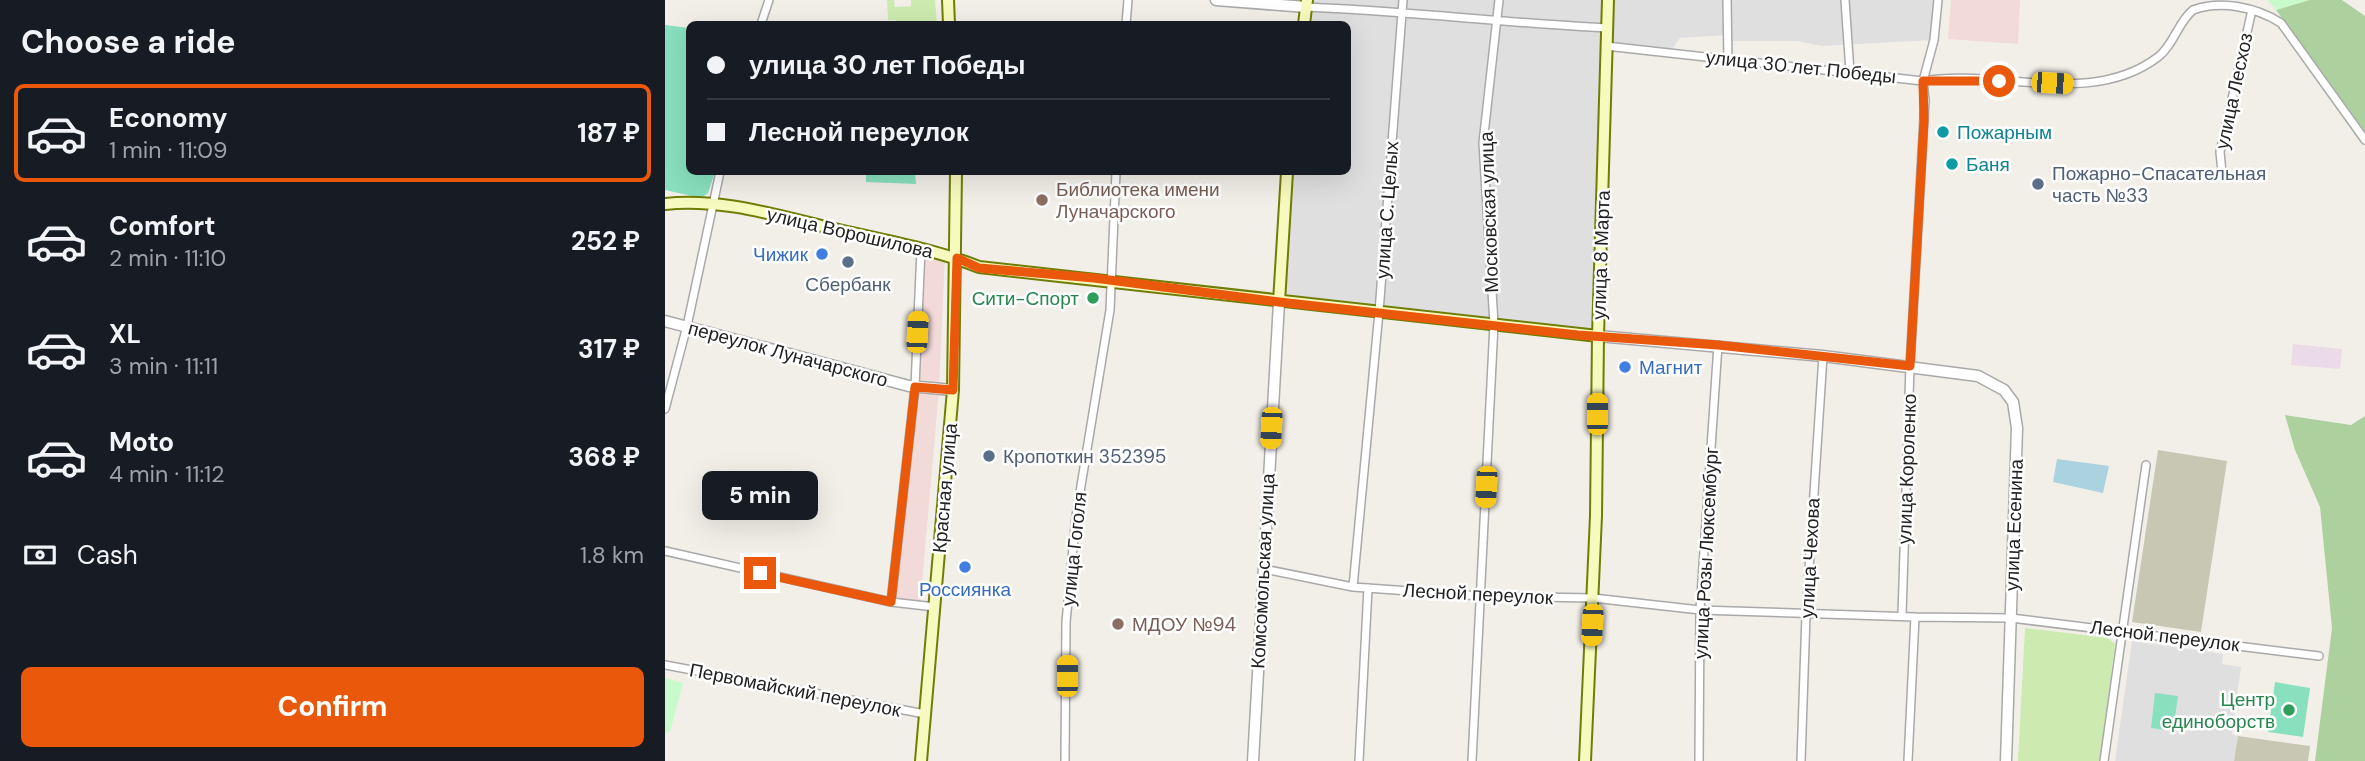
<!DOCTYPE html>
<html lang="en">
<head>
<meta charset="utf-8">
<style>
  body { margin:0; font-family:"DM Sans",sans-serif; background:#20242c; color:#f1f3f6; height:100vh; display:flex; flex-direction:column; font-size:26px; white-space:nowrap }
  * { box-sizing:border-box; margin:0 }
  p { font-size:23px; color:#9ea1a6 }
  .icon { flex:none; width:38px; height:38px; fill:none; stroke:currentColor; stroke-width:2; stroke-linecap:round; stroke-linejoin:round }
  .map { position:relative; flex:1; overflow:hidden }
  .side { display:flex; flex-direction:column; background:#171b24; width:665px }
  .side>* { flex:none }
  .top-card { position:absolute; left:21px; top:21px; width:665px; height:154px; border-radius:10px; box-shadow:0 7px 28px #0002; display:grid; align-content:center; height:154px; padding:0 21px; background:#171b24 }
  .end { position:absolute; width:32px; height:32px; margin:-16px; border:9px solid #ea580c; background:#fff; box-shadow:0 0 0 4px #fff }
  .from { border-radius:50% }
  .bubble { position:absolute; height:49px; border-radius:10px; background:#171b24; box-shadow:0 7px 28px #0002; font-size:23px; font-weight:700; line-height:49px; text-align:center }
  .car { position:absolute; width:21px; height:42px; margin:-21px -10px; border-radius:9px; box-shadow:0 0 5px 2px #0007; background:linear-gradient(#f5c518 24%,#345 0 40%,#f5c518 0 76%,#345 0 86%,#f5c518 0) }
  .top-card b { display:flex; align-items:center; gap:24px; height:66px; font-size:26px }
  .top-card b+b { border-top:2px solid #363941 }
  .top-card i { width:18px; height:18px; background:#f1f3f6 }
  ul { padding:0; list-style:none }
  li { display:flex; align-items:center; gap:21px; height:98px; margin:0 14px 10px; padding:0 7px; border:4px solid transparent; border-radius:10px }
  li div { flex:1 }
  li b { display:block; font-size:26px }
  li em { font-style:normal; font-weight:700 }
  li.selected { border-color:#ea580c }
  li>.icon { width:63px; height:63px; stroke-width:1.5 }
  h2 { padding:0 21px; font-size:32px; line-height:84px }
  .pay { display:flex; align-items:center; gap:18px; height:77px; padding:0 21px; font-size:26px }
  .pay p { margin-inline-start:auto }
  .action { display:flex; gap:14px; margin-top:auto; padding:14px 21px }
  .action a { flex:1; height:80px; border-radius:10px; background:#ea580c; color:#fff; font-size:28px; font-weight:700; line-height:80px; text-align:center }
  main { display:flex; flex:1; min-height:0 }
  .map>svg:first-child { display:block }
</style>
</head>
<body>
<main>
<section class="side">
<h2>Choose a ride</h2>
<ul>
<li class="selected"><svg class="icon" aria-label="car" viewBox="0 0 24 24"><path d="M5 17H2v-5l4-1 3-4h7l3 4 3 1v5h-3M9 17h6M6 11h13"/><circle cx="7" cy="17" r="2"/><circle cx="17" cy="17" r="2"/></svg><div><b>Economy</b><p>1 min · 11:09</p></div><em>187 ₽</em></li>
<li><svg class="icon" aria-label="car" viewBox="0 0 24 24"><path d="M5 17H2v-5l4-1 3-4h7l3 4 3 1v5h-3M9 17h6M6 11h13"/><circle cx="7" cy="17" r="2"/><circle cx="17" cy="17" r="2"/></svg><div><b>Comfort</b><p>2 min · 11:10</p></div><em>252 ₽</em></li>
<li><svg class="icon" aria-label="car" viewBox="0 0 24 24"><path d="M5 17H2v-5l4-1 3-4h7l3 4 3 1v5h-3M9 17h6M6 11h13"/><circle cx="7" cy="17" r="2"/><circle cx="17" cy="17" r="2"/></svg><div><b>XL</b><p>3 min · 11:11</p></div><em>317 ₽</em></li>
<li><svg class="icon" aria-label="car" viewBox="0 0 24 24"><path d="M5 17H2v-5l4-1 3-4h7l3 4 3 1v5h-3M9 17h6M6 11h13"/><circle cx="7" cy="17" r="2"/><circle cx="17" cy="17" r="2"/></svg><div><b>Moto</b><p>4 min · 11:12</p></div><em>368 ₽</em></li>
</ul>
<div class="pay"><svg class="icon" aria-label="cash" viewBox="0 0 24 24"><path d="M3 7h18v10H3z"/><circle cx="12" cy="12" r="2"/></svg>Cash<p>1.8 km</p></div>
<div class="action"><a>Confirm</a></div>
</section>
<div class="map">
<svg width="1700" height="761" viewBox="0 0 1700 761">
  <rect width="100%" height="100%" fill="#f2efe9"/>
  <path fill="#e0dfdf" d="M642,0H1273L1269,40L1156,46L1132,41H1063L1062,35L1015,38L1004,53L941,46L933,336L614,302L623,172H682V24H639Z
    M1467,641L1558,654L1557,664L1576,667L1567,734L1573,736L1569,761H1450Z"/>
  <path fill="#f2dad9" d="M1286,0H1355L1353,44L1283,39Z
    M256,249L280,254L274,390L255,606L226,602L250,387Z"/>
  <path fill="#ebdbe8" d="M1628,344L1677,349L1675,369L1626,365Z"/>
  <path fill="#c7c7b4" d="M1493,450L1562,461L1536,632L1467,622Z
    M1573,736L1645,746L1643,761H1569Z"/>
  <path fill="#cdebb0" d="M222,0H229L230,7L246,6V0H270L272,24H231V20H223Z
    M1360,628L1443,638L1450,644L1435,761H1353Z"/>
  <path fill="#add19e" d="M1644,0H1677L1700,16V132L1611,10Z
    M1620,415L1686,425L1700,416V761H1650L1667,628L1655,507L1630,450Z"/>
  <path fill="#c8facc" d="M1603,0H1644L1611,10Z
    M0,678L18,683L5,732L0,733Z"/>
  <path fill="#88e0be" d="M0,25L24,28V172H50L43,193L36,198L0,190Z
    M194,172H250L251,184L201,182V173Z
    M1610,682L1645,688L1638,737L1603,732Z
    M1490,693L1513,696L1508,731L1486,728Z"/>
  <path fill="#aad3df" d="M1392,459L1444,466L1438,493L1388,482Z"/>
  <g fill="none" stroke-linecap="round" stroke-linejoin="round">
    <defs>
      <path id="minor" d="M1062,0L1063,60
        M1180,0L1185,72
        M641,7C742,11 841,23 942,28
        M96,24L104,0
        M461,24L463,0
        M941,46L1258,81C1333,68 1426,108 1493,57C1508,46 1513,22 1528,10C1556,0 1591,7 1616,23L1700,140
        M1557,172L1555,152L1587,10
        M0,409L22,326L55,172
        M0,551L226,602L270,607
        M599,569L688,587L815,596L928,598L1035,610L1250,617L1243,761
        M688,587L714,312L738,0
        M226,602L250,387L256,249
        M1237,615L1245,366L1260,100L1258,81L1269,40L1273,0
        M1250,617L1346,618L1654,656
        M0,665L260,714
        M400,761L401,622L411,516L445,310L451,172
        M694,761L703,588
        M807,761L829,324L818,143L834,0
        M1034,761L1035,610L1053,345
        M1136,761L1141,615L1158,356
        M1439,761L1481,465"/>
      <path id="tertiary" d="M551,0L641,7
        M0,321L244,386L288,390
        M933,336L1158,356L1313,376L1339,390L1348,402L1352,428L1341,761
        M588,761L614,302"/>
      <path id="secondary" d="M283,0L284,24
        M639,24L642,0
        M0,204C56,197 120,218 174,230C221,241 269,249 314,267L933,336
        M614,302L622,172
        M256,761L288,390L291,172
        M920,761L931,516L933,336L943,0"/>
    </defs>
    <use href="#minor" stroke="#a9a9a9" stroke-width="10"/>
    <use href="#tertiary" stroke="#a9a9a9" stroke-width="13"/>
    <use href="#secondary" stroke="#707d05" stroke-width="14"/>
    <use href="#minor" stroke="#fff" stroke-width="7"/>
    <use href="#tertiary" stroke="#fff" stroke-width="10"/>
    <use href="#secondary" stroke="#f7fabf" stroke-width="10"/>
  </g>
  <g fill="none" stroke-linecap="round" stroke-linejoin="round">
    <path stroke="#ea580c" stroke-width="9" d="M95,573L226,602L250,387L288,390L292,258L314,268L429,278L614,302L913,335L1053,345L1245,366L1259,121L1258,81H1334"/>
  </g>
  <g fill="#0f9aa8" stroke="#fff" stroke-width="2.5">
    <circle cx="1278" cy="132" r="7"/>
    <circle cx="1287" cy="164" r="7"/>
  </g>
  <g fill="#5c6f8a" stroke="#fff" stroke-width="2.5">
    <circle cx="1373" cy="184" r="7"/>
    <circle cx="183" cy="262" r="7"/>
    <circle cx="324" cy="456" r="7"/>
  </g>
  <g fill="#8d6e63" stroke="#fff" stroke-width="2.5">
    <circle cx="377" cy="200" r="7"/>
    <circle cx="453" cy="624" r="7"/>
  </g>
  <g fill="#3f7fe0" stroke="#fff" stroke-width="2.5">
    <circle cx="157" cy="254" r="7"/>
    <circle cx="960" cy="367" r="7"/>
    <circle cx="300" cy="567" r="7"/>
  </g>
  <g fill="#2e9e5b" stroke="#fff" stroke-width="2.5">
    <circle cx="428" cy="298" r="7"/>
    <circle cx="1624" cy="710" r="7"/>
  </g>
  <g text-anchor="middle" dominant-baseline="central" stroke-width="5" stroke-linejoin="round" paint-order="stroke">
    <g font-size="19" fill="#222" stroke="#fff">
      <text transform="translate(1136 67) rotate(6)">улица 30 лет Победы</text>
      <text transform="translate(1569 91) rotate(-78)">улица Лесхоз</text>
      <text transform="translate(722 210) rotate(-86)">улица С. Целых</text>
      <text transform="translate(824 212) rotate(-92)">Московская улица</text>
      <text transform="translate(185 233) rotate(13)">улица Ворошилова</text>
      <text transform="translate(936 255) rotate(-88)">улица 8 Марта</text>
      <text transform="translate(123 354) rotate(15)">переулок Луначарского</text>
      <text transform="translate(1242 469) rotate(-88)">улица Короленко</text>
      <text transform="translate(280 488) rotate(-85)">Красная улица</text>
      <text transform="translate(1349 525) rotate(-88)">улица Есенина</text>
      <text transform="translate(409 549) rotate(-84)">улица Гоголя</text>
      <text transform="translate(1041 553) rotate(-87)">улица Розы Люксембург</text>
      <text transform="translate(1145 558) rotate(-87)">улица Чехова</text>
      <text transform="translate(598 571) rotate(-87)">Комсомольская улица</text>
      <text transform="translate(813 594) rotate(3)">Лесной переулок</text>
      <text transform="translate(1500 636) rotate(7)">Лесной переулок</text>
      <text transform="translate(130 690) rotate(11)">Первомайский переулок</text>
    </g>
    <g font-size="19" fill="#0d838f" stroke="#fff" text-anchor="start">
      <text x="1292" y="132">Пожарным</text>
      <text x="1301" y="164">Баня</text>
    </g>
    <g font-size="19" fill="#4e5e75" stroke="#fff" text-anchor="start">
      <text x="1387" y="173">Пожарно-Спасательная<tspan x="1387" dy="22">часть №33</tspan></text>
      <text x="183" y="284" text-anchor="middle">Сбербанк</text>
      <text x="338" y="456">Кропоткин 352395</text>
    </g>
    <g font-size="19" fill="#785e54" stroke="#fff" text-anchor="start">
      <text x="391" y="189">Библиотека имени<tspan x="391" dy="22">Луначарского</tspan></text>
      <text x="467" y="624">МДОУ №94</text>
    </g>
    <g font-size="19" fill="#366cbe" stroke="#fff" text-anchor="end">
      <text x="143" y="254">Чижик</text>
      <text x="974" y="367" text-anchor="start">Магнит</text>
      <text x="300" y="589" text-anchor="middle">Россиянка</text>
    </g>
    <g font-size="19" fill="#27864d" stroke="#fff" text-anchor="end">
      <text x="414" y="298">Сити-Спорт</text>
      <text x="1610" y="699">Центр<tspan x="1610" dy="22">единоборств</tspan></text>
    </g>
  </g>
</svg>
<i class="end from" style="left:1334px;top:81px"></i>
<i class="end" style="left:95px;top:573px"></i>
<div class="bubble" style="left:37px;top:471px;width:116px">5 min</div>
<i class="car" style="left:1387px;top:83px;rotate:93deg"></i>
<i class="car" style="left:252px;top:332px;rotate:3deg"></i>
<i class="car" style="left:932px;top:414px;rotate:0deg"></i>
<i class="car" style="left:606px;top:428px;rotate:183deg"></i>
<i class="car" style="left:821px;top:487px;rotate:183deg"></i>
<i class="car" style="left:927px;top:625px;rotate:183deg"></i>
<i class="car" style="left:402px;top:676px;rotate:0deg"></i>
<div class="top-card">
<b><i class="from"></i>улица 30 лет Победы</b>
<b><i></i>Лесной переулок</b>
</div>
</div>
</main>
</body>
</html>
